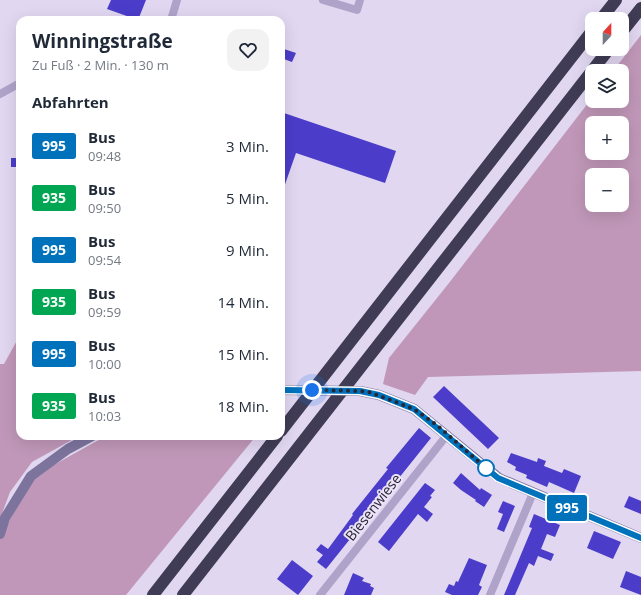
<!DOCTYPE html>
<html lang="de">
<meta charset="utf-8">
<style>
:root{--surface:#fff;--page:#f2f2f3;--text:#1f2937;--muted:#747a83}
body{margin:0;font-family:"Open Sans",sans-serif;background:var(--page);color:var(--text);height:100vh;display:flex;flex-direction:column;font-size:15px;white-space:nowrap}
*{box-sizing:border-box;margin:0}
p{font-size:13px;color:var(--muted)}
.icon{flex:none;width:22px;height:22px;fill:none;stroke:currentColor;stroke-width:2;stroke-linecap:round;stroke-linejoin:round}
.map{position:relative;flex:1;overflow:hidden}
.side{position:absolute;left:16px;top:16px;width:269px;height:424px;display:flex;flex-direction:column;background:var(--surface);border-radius:12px;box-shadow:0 4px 16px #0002}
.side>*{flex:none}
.badge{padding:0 8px;border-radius:3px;font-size:14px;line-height:26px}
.needle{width:26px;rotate:21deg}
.fabs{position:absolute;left:585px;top:12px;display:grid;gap:8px}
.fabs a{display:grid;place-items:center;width:44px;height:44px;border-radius:8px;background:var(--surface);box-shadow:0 4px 16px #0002;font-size:20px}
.you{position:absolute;width:20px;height:20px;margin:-10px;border:3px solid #fff;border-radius:50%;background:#1a73e8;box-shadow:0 0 0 6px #1a73e833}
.map>.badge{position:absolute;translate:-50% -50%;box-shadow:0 0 0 2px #fff}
h2{padding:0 16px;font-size:15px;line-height:36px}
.round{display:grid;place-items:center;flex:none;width:42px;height:42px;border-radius:12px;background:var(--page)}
.head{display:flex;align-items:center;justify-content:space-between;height:68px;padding:0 16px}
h1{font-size:19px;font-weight:700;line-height:30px}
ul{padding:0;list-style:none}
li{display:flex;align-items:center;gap:12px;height:52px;padding:0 16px}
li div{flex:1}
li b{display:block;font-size:15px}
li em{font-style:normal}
li .badge{min-width:44px;font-weight:700;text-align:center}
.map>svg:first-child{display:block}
.green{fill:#c097b8;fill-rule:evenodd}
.building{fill:#4b3dc9}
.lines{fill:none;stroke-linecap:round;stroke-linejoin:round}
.street{stroke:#afa3c9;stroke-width:8}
.secondary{stroke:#7d749d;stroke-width:10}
.highway{stroke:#403c55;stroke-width:12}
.line-casing{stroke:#fff;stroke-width:9}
.line{stroke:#0072bc;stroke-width:6}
.walk{stroke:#282534;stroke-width:4;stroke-dasharray:0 7.2}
.stop-dot{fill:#fff;stroke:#0072bc;stroke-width:2}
.labels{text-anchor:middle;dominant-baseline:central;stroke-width:4;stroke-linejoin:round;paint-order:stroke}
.street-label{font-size:14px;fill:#282534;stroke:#ece3f9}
</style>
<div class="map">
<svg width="641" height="595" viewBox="0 0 641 595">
<rect width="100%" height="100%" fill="#e1d7f1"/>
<!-- green -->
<path class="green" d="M641,35V371L428,377L415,395L383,384L389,358L449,283L592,98V101H622V71H613ZM592,123H622V153H592ZM592,175H622V205H592Z
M20,335V436H79L32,462L10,492L0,519V364H4Z
M106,436H256L126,595H0V539L32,477Z"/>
<!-- building -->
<path class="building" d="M111,0H146L138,20L107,9Z
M281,48L296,53L292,62L281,58Z
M281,112L396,151L385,183L296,153L282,193H281Z
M11,158H20V167H11Z
M444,386L499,438L488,449L433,397Z
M419,428L431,438L326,569L317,562L323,555L316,550L321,544L328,549L353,515L352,514L388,469L386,468Z
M511,453L537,462L538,458L546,461L544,466L562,473L564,469L581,476L574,493L549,482L547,487L526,478L527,475L515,470L516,467L507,462Z
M461,473L480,490L481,488L492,495L484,507L475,501L476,500L461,490L453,483Z
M425,483L435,490L430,496L432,497L424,507L433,514L427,522L418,514L389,551L378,542Z
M629,496L641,501V514L624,507Z
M503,501L515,506L504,532L497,529L503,514L498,512Z
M534,514L560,525L555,537L547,534L541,549L554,554L551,561L538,556L534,566L529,563L515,595H504L532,528L529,527Z
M594,531L621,542L613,559L587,548Z
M469,558L487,565L479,585L482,587L478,595H452L445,592L449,584L454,586L456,581L458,582Z
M292,560L313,576L298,595L277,579Z
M626,571L641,577V595L620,587Z
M353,573L364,578L362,581L371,584L370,586L374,588L371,595H344Z"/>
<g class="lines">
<!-- street -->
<path class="street" d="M323,0L357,10L360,0
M171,20L177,0
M0,94L20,83
M320,595L447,435
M490,595L533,493"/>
<!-- secondary -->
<path class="secondary" d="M281,390L360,391L379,395L414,409L499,478L641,538
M0,534L5,518L31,476L68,449L92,436"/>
<!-- highway -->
<path class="highway" d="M601,19L616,0
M622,32L641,8
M281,431L592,31
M153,595L277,436
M183,595L609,49"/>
</g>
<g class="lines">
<!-- line casing -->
<g class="line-casing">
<path id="line" d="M281,390L360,391L379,395L414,409L498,478L641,538"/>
</g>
<!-- line -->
<use href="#line" class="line"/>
<!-- walk -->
<path class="walk" d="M312,390L360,391L369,392L414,409L438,426L486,468"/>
</g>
<!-- markers -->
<circle class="stop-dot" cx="486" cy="468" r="8"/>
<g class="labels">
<!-- street labels -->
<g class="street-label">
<text transform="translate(373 507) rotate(-52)">Biesenwiese</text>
</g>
</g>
</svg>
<div class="fabs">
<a><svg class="needle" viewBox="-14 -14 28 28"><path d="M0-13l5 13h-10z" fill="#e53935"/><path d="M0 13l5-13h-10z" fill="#747a83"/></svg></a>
<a><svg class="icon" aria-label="layers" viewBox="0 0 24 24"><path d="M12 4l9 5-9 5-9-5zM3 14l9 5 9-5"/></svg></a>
<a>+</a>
<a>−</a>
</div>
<div class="you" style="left:312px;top:390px"></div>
<b class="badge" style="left:567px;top:508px;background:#0072bc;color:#fff">995</b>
<section class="side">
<div class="head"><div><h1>Winningstraße</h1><p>Zu Fuß · 2 Min. · 130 m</p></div><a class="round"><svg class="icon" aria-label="heart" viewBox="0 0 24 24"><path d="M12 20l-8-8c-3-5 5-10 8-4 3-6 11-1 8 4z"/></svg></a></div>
<h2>Abfahrten</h2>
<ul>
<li><span class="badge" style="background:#0072bc;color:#fff">995</span><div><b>Bus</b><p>09:48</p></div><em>3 Min.</em></li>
<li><span class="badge" style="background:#00a651;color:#fff">935</span><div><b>Bus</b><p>09:50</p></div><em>5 Min.</em></li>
<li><span class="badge" style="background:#0072bc;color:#fff">995</span><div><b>Bus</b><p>09:54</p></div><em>9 Min.</em></li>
<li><span class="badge" style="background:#00a651;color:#fff">935</span><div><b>Bus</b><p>09:59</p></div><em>14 Min.</em></li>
<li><span class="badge" style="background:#0072bc;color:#fff">995</span><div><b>Bus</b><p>10:00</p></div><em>15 Min.</em></li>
<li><span class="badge" style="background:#00a651;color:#fff">935</span><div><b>Bus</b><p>10:03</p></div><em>18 Min.</em></li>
</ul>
</section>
</div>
